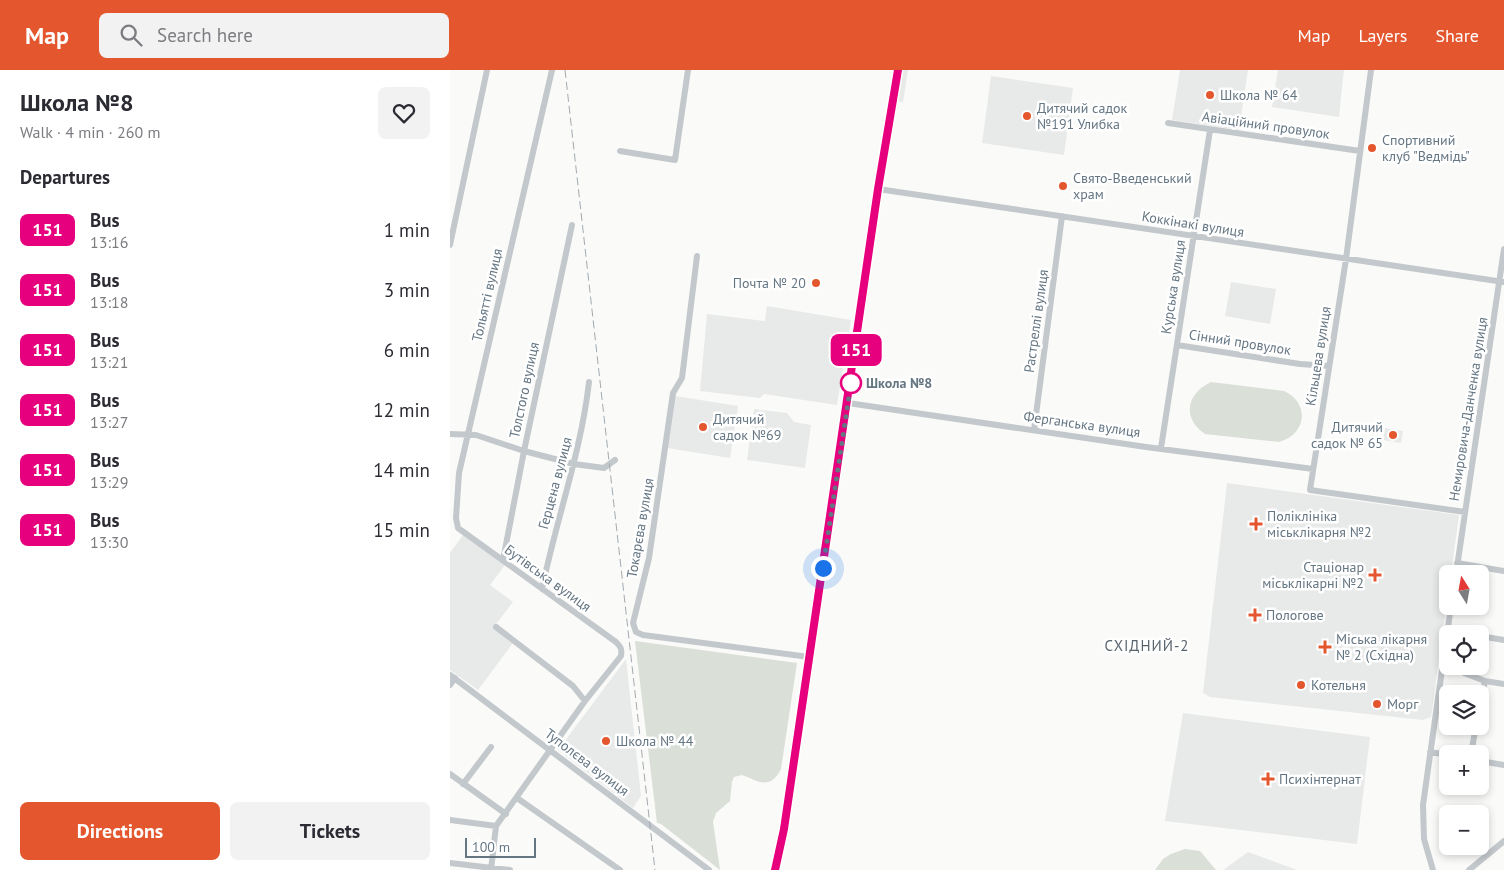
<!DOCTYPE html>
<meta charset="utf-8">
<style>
:root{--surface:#fff;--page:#f2f2f3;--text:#2b2b33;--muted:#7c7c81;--accent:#e4572e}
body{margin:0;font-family:"PT Sans",sans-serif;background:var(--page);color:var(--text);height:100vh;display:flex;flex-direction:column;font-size:19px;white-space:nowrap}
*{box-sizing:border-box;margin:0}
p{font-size:16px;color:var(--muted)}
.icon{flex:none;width:28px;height:28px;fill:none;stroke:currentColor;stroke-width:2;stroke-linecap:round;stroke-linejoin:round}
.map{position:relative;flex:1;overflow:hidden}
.drawer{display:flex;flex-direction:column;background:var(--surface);width:450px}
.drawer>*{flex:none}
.badge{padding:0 10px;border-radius:8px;font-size:18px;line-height:32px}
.needle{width:32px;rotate:349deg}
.buttons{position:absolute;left:989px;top:495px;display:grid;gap:10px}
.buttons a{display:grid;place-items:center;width:50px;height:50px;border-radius:8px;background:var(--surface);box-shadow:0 2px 8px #0003;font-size:25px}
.scale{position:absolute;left:15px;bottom:12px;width:71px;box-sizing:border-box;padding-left:5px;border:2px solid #657683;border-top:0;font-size:14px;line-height:18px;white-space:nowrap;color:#657683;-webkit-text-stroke:4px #fff;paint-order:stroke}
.you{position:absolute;width:25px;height:25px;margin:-12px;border:4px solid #fff;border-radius:50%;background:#1a73e8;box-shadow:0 0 0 8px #1a73e833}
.map>.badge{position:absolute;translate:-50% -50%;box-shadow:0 0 0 2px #fff}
h2{padding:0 20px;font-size:19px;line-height:45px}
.round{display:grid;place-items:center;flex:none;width:52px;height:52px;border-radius:8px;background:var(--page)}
.head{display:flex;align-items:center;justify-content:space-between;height:85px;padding:0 20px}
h1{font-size:24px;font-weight:600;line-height:38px}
.action{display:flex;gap:10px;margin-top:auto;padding:10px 20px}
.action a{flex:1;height:58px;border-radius:8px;background:var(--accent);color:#fff;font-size:20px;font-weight:600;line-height:58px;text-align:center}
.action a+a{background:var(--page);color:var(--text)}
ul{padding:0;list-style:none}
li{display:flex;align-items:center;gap:15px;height:60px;padding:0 20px}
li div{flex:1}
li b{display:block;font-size:19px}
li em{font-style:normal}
li .badge{min-width:55px;font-weight:700;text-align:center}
header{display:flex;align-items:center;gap:30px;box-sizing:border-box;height:70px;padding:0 25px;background:var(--accent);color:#fff}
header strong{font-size:24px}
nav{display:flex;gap:28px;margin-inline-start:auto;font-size:18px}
.search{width:350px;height:45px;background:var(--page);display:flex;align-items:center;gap:12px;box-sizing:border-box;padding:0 18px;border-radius:8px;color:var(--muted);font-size:19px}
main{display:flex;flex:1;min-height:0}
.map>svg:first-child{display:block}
.built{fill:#e8e9e9}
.green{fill:#dadfd7}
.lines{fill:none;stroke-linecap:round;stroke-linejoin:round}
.major-casing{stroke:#b5babe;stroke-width:9}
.minor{stroke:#c3c8cc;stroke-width:6}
.major{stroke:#fff;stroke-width:8}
.rail{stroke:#a2aab0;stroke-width:1;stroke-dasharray:8 4;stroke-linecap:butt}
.line-casing{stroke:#fff;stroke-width:11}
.line{stroke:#e6007e;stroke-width:8}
.walk{stroke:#657683;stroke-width:5;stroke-dasharray:0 9}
.poi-dot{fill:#e4572e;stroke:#fff;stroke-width:2}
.stop-dot{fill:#fff;stroke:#e6007e;stroke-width:2.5}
.labels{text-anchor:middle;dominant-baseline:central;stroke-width:5;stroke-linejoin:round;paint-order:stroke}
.poi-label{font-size:14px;fill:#657683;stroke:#fff;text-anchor:start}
.street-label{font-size:14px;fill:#657683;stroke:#fff}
.stop-label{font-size:14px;font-weight:bold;fill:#657683;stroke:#fff;text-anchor:start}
.neighbourhood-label{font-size:15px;letter-spacing:1px;fill:#57646e;stroke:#fff}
</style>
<header>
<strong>Map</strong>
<div class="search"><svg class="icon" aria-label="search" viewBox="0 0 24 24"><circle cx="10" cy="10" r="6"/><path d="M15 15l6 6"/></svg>Search here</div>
<nav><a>Map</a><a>Layers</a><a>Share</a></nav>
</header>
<main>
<section class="drawer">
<div class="head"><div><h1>Школа №8</h1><p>Walk · 4 min · 260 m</p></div><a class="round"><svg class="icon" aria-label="heart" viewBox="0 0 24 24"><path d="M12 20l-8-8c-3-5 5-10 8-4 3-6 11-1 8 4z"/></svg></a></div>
<h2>Departures</h2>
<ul>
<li><span class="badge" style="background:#e6007e;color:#fff">151</span><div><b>Bus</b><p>13:16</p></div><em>1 min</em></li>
<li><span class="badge" style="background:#e6007e;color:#fff">151</span><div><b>Bus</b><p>13:18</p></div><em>3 min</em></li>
<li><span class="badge" style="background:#e6007e;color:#fff">151</span><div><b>Bus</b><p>13:21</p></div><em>6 min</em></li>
<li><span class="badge" style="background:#e6007e;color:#fff">151</span><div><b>Bus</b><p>13:27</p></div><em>12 min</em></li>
<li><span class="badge" style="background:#e6007e;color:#fff">151</span><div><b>Bus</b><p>13:29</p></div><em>14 min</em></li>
<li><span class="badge" style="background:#e6007e;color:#fff">151</span><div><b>Bus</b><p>13:30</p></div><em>15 min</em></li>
</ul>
<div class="action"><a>Directions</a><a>Tickets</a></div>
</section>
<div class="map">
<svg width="1054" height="800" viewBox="0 0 1054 800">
<rect width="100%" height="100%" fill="#fafaf8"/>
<!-- built -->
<path class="built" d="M451,0H458L453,32L446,31Z
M730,0H798L789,60L722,50Z
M828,0H894L889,47L822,37Z
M541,6L623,18L614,85L532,73Z
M781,212L826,219L820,254L775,246Z
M317,236L401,250L387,335L314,324L310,328L250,321L257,244L315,251Z
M225,326L288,336L280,388L217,378Z
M304,339L337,343L344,352L361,355L355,398L297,390Z
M935,358L953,361L951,373L933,370Z
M777,413L1009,445L1001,504H998L997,531L981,647L973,650L760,627L753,623Z
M13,465L55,495L40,515L63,532L43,558L63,573L28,620L0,600V483Z
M176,589L191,726L183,738L108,680Z
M733,643L920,667L907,774L715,751Z
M798,782L847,800H773Z"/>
<!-- green -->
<path class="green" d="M761,312L834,321C860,333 857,364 829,372L755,364C732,348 736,324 761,312Z
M185,571L347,593L331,699C320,720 310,712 292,705L284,707L282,712L280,731L266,743L263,752L270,800L211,754L207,753Z
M735,779L750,781L766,800H705L713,789L721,784Z"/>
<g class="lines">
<!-- major casing -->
<g class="major-casing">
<path id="major" d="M325,800L334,759L428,119L448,0"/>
</g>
<!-- minor -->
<path class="minor" d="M921,0L896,189L860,420L1015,442
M718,53L910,81
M170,81L225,90L238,0
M428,119L1054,212
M0,175L37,0
M247,186L232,308L223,323L199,488L183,553L186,562L193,565L359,587
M727,275L850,294L879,296
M398,333L696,377L863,399
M584,360L612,146
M0,364L26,365L74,381L124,394L154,398L165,390
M711,378L760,60
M53,490L74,381L122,155
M1007,493L1054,501
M1006,504L1054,179
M92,519C106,450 131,383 139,312
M46,557L123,616L135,631
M998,561L1015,564
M1030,566L1054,570
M993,595L1035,611L1054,614
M0,605L259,800
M0,615L5,608
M1030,636L1035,611
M980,682L998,685
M1021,684L1026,656
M1030,691L1054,695
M0,704L56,744
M13,714L41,677
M67,728L170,800
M0,750L46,756
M0,793L60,800
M41,800L46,756L135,631L171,586C172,579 171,577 166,572L8,458L6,448L9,403L102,0
M983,800L974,769L973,735L1001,536
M1019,800L1054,771"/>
<!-- major -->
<use href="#major" class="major"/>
<!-- rail -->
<path class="rail" d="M115,0L205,800"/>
</g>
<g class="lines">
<!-- line casing -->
<g class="line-casing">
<path id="line" d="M325,800L334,759L428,119L448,0"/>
</g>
<!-- line -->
<use href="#line" class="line"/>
<!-- walk -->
<path class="walk" d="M373,498L401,313"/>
</g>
<!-- markers -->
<g class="poi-dot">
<circle cx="760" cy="25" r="5"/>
<circle cx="577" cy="46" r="5"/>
<circle cx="922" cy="78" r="5"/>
<circle cx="613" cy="116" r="5"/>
<circle cx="366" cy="213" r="5"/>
<circle cx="253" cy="357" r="5"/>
<circle cx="943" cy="365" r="5"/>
<path d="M803.5 446.5h5v5h5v5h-5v5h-5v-5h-5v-5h5z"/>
<path d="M922.5 497.5h5v5h5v5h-5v5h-5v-5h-5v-5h5z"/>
<path d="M802.5 537.5h5v5h5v5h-5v5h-5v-5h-5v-5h5z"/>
<path d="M872.5 569.5h5v5h5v5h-5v5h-5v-5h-5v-5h5z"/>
<circle cx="851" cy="615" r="5"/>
<circle cx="927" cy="634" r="5"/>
<circle cx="156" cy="671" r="5"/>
<path d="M815.5 701.5h5v5h5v5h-5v5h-5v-5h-5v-5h5z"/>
</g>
<circle class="stop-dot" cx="401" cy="313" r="10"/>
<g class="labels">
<!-- poi labels -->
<g class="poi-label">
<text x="770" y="25">Школа № 64</text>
<text x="587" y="38">Дитячий садок<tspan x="587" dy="16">№191 Улибка</tspan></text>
<text x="932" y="70">Спортивний<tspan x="932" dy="16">клуб "Ведмідь"</tspan></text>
<text x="623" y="108">Свято-Введенський<tspan x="623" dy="16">храм</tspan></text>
<text x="356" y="213" text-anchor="end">Почта № 20</text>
<text x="263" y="349">Дитячий<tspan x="263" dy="16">садок №69</tspan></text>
<text x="933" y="357" text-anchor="end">Дитячий<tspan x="933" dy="16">садок № 65</tspan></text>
<text x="817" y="446">Поліклініка<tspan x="817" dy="16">міськлікарня №2</tspan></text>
<text x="914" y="497" text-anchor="end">Стаціонар<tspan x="914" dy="16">міськлікарні №2</tspan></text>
<text x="816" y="545">Пологове</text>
<text x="886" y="569">Міська лікарня<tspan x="886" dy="16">№ 2 (Східна)</tspan></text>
<text x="861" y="615">Котельня</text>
<text x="937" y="634">Морг</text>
<text x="166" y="671">Школа № 44</text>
<text x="829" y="709">Психінтернат</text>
</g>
<!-- street labels -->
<g class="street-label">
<text transform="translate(816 55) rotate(8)">Авіаційний провулок</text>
<text transform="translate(743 154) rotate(9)">Коккінакі вулиця</text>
<text transform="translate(723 217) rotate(-81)">Курська вулиця</text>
<text transform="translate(37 225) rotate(-77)">Тольятті вулиця</text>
<text transform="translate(586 251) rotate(-82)">Растреллі вулиця</text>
<text transform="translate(790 272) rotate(9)">Сінний провулок</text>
<text transform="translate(868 286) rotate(-81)">Кільцева вулиця</text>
<text transform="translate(74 320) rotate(-78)">Толстого вулиця</text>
<text transform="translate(1018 339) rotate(-81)">Немировича-Данченка вулиця</text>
<text transform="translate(632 354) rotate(8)">Ферганська вулиця</text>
<text transform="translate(105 413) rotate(-75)">Герцена вулиця</text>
<text transform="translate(190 458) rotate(-80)">Токарєва вулиця</text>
<text transform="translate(98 508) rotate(36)">Бутівська вулиця</text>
<text transform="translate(137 692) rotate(37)">Туполєва вулиця</text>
</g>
<!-- stop labels -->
<g class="stop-label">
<text x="416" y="313">Школа №8</text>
</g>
<!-- neighbourhood labels -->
<g class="neighbourhood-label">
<text x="697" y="575">СХІДНИЙ-2</text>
</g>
</g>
</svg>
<div class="buttons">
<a><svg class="needle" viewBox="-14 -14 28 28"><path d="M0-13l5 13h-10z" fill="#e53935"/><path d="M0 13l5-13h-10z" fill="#7c7c81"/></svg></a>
<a><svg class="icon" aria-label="locate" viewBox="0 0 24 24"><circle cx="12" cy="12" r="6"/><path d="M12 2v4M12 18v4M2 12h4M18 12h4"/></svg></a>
<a><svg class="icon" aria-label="layers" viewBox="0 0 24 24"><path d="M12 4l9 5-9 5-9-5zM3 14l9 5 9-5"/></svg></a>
<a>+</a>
<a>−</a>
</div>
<div class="scale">100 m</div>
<div class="you" style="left:373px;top:498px"></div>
<b class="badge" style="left:406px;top:280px;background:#e6007e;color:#fff">151</b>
</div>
</main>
